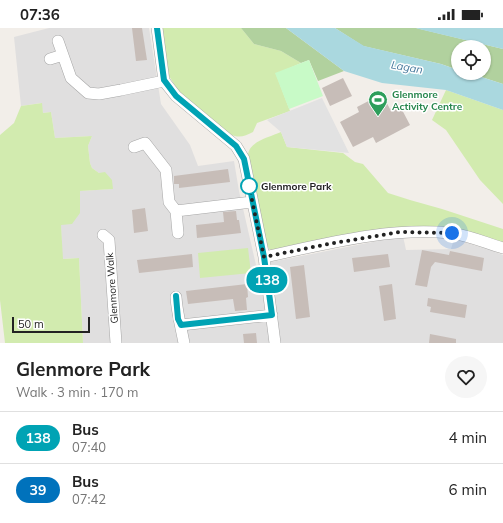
<!DOCTYPE html>
<meta charset="utf-8">
<style>
:root{--surface:#fff;--page:#f6f6f6;--text:#222;--muted:#767676;--line:#e0e0e0}
body{margin:0;font-family:Mulish,sans-serif;background:var(--page);color:var(--text);height:100vh;display:flex;flex-direction:column;font-size:15px;white-space:nowrap}
*{box-sizing:border-box;margin:0}
p{font-size:13px;color:var(--muted)}
.icon{flex:none;width:22px;height:22px;fill:none;stroke:currentColor;stroke-width:2;stroke-linecap:round;stroke-linejoin:round}
.map{position:relative;height:315px;overflow:hidden}
.side{display:flex;flex-direction:column;background:var(--surface);flex:1}
.side>*{flex:none}
.badge{padding:0 8px;border-radius:13px;font-size:14px;line-height:26px}
.fabs{position:absolute;left:451px;top:12px;display:grid;gap:8px}
.fabs a{display:grid;place-items:center;width:40px;height:40px;border-radius:50%;background:var(--surface);box-shadow:0 1px 3px #0004;font-size:20px}
.scale{position:absolute;left:12px;bottom:10px;width:78px;box-sizing:border-box;padding-left:4px;border:2px solid #222;border-top:0;font-size:11px;line-height:14px;white-space:nowrap;color:#222;-webkit-text-stroke:3px #fff;paint-order:stroke}
.you{position:absolute;width:20px;height:20px;margin:-10px;border:3px solid #fff;border-radius:50%;background:#1a73e8;box-shadow:0 0 0 6px #1a73e833}
.map>.badge{position:absolute;translate:-50% -50%;box-shadow:0 0 0 2px #fff}
.round{display:grid;place-items:center;flex:none;width:42px;height:42px;border-radius:21px;background:var(--page)}
.head{display:flex;align-items:center;justify-content:space-between;height:68px;padding:0 16px}
h1{font-size:19px;font-weight:700;line-height:30px}
ul{padding:0;list-style:none}
li{display:flex;align-items:center;gap:12px;height:52px;padding:0 16px;border-top:1px solid var(--line)}
li div{flex:1}
li b{display:block;font-size:15px}
li em{font-style:normal}
li .badge{min-width:44px;font-weight:700;text-align:center}
.status{display:flex;justify-content:space-between;align-items:center;height:28px;padding:0 20px;background:var(--surface);direction:ltr}
.status svg{height:11px;fill:currentColor}
.map>svg:first-child{display:block}
.residential{fill:#e0dfdf}
.grass{fill:#d2ebaf}
.forest{fill:#b1d19e}
.park{fill:#c8fac7}
.parking{fill:#e2e2e2}
.water{fill:#aad8df}
.building{fill:#c7bdb8}
.lines{fill:none;stroke-linecap:round;stroke-linejoin:round}
.minor-casing{stroke:#a6a6a6;stroke-width:12}
.minor{stroke:#fff;stroke-width:11}
.line-casing{stroke:#fff;stroke-width:9}
.line{stroke:#00a3b4;stroke-width:6}
.walk{stroke:#222;stroke-width:4;stroke-dasharray:0 7.2}
.stop-dot{fill:#fff;stroke:#00a3b4;stroke-width:2}
.labels{text-anchor:middle;dominant-baseline:central;stroke-width:3;stroke-linejoin:round;paint-order:stroke}
.leisure-label{font-size:10px;font-weight:bold;fill:#27864d;stroke:#fff;text-anchor:start}
.stop-label{font-size:10px;font-weight:bold;fill:#222;stroke:#fff;text-anchor:start}
.street-label{font-size:10px;fill:#222;stroke:#fff}
.water-label{font-size:11px;font-style:italic;fill:#43779b;stroke:#fff}
</style>
<div class="status"><b>07:36</b><svg viewBox="0 0 49 12"><path d="M0 12V9h3v3zM5 12V6h3v6zM10 12V3h3v9zM15 12V0h3v12zM26 1h20v11H26zM47 4h2v5h-2z"/></svg></div>
<div class="map">
<svg width="503" height="315" viewBox="0 0 503 315">
<rect width="100%" height="100%" fill="#f2eee9"/>
<!-- residential -->
<path class="residential" d="M49,0H149L161,76L190,117L198,138L234,133L239,163L256,237L403,208L406,222L451,221L454,211L490,222L503,227V315H83L79,230L62,231L61,197L80,163L113,161L99,145L92,140L90,135L88,118L92,108L55,110L51,84L43,85L41,75L21,78L14,9Z"/>
<!-- grass -->
<path class="grass" d="M162,0H241L254,16L281,23L301,35L276,46L290,83L257,95L253,104C245,108 239,111 230,106L179,64L169,48Z
M446,62L503,82V176L480,152L446,102L432,92Z
M42,75L43,85L51,84L55,110L92,108L88,118L90,135L92,140L99,145L105,144L112,152L113,161L80,163V185L72,196L61,197L63,231L79,230L83,315H5L0,272V107L14,95L21,78Z
M281,104L287,119L343,125L355,134L363,136L388,165L410,172L442,181L503,201V215L443,200L274,223L269,221L266,214L248,126C250,113 270,109 281,104Z
M248,220L251,245L200,250L198,225Z"/>
<!-- forest -->
<path class="forest" d="M241,0H286L344,43L318,53L309,32L301,35L281,23L254,16Z
M335,0H416L503,21V56L469,45H484V19H458V42L441,36L363,18Z"/>
<!-- park -->
<path class="park" d="M309,32L323,68L289,81L275,45Z"/>
<!-- parking -->
<path class="parking" d="M322,70L349,125L287,119L281,104L267,92Z"/>
<!-- water -->
<path class="water" d="M286,0H335L364,18L441,36L458,42V45H469L503,56V82L446,62L382,55L344,43Z
M416,0H503V21L419,1Z"/>
<!-- building -->
<path class="building" d="M132,0H142L147,32L136,33Z
M343,50L352,68L330,78L322,60Z
M382,66L390,81L399,76L410,97L376,115L373,109L353,119L340,94L359,84L357,79Z
M228,141L230,154L179,160V156H174V148Z
M145,180L148,203L134,205L132,182Z
M236,183L237,192H239L241,205L197,210L196,197L224,194L223,184Z
M422,222L449,227L450,223L484,230L482,243L435,234L431,239L427,259L415,257Z
M192,226L193,239L139,245L137,232Z
M388,226L390,239L354,244L352,230Z
M304,237L310,289L296,291L290,239Z
M247,256L248,269L246,270L247,282L235,283L233,271L188,276L186,263Z
M392,256L396,291L384,293L379,258Z
M428,270L467,277L465,290L430,284L431,279L427,278Z
M256,305L257,315H244L243,306Z
M430,306L456,311V315H429Z"/>
<g class="lines">
<!-- minor casing -->
<g class="minor-casing">
<path id="minor" d="M157,0L164,53L176,68L236,118L244,131L264,229L275,315
M58,13L71,50L88,65L99,66L121,62L164,53
M50,31L63,27
M134,119L145,115L166,142L169,174L176,183L252,174
M176,183L178,205
M103,207L109,212L116,315
M264,229C325,216 388,199 450,205C468,207 486,215 503,220
M176,269C177,285 181,299 184,315
M181,297L272,287"/>
</g>
<!-- minor -->
<use href="#minor" class="minor"/>
</g>
<g class="lines">
<!-- line casing -->
<g class="line-casing">
<path id="line" d="M157,0L164,52L176,68L236,118L244,131L264,229L272,287L181,297L178,291L176,268"/>
</g>
<!-- line -->
<use href="#line" class="line"/>
<!-- walk -->
<path class="walk" d="M249,158L264,229L328,216L400,204L452,205"/>
</g>
<!-- icons -->
<defs>
<g id="stadium-pin" transform="scale(1)"><path d="M0 17L-7.5 6A9.5 9.5 0 1 1 7.5 6Z" fill="#2e9e5b" stroke="#fff"/><path d="M0-5a6.5 5 0 1 0 0 10a6.5 5 0 1 0 0-10ZM-3.5-1.8h7v3.6h-7Z" fill="#fff"/></g>
</defs>
<g fill-rule="evenodd">
<use href="#stadium-pin" x="378" y="72"/>
</g>
<!-- markers -->
<circle class="stop-dot" cx="249" cy="158" r="8"/>
<g class="labels">
<!-- leisure labels -->
<g class="leisure-label">
<text x="392" y="66">Glenmore<tspan x="392" dy="12">Activity Centre</tspan></text>
</g>
<!-- stop labels -->
<g class="stop-label">
<text x="261" y="158">Glenmore Park</text>
</g>
<!-- street labels -->
<g class="street-label">
<text transform="translate(112 260) rotate(-94)">Glenmore Walk</text>
</g>
<!-- water labels -->
<g class="water-label">
<text transform="translate(407 39) rotate(10)">Lagan</text>
</g>
</g>
</svg>
<div class="fabs">
<a><svg class="icon" aria-label="locate" viewBox="0 0 24 24"><circle cx="12" cy="12" r="6"/><path d="M12 2v4M12 18v4M2 12h4M18 12h4"/></svg></a>
</div>
<div class="scale">50 m</div>
<div class="you" style="left:452px;top:205px"></div>
<b class="badge" style="left:267px;top:252px;background:#00a3b4;color:#fff">138</b>
</div>
<section class="side">
<div class="head"><div><h1>Glenmore Park</h1><p>Walk · 3 min · 170 m</p></div><a class="round"><svg class="icon" aria-label="heart" viewBox="0 0 24 24"><path d="M12 20l-8-8c-3-5 5-10 8-4 3-6 11-1 8 4z"/></svg></a></div>
<ul>
<li><span class="badge" style="background:#00a3b4;color:#fff">138</span><div><b>Bus</b><p>07:40</p></div><em>4 min</em></li>
<li><span class="badge" style="background:#0072bc;color:#fff">39</span><div><b>Bus</b><p>07:42</p></div><em>6 min</em></li>
</ul>
</section>
